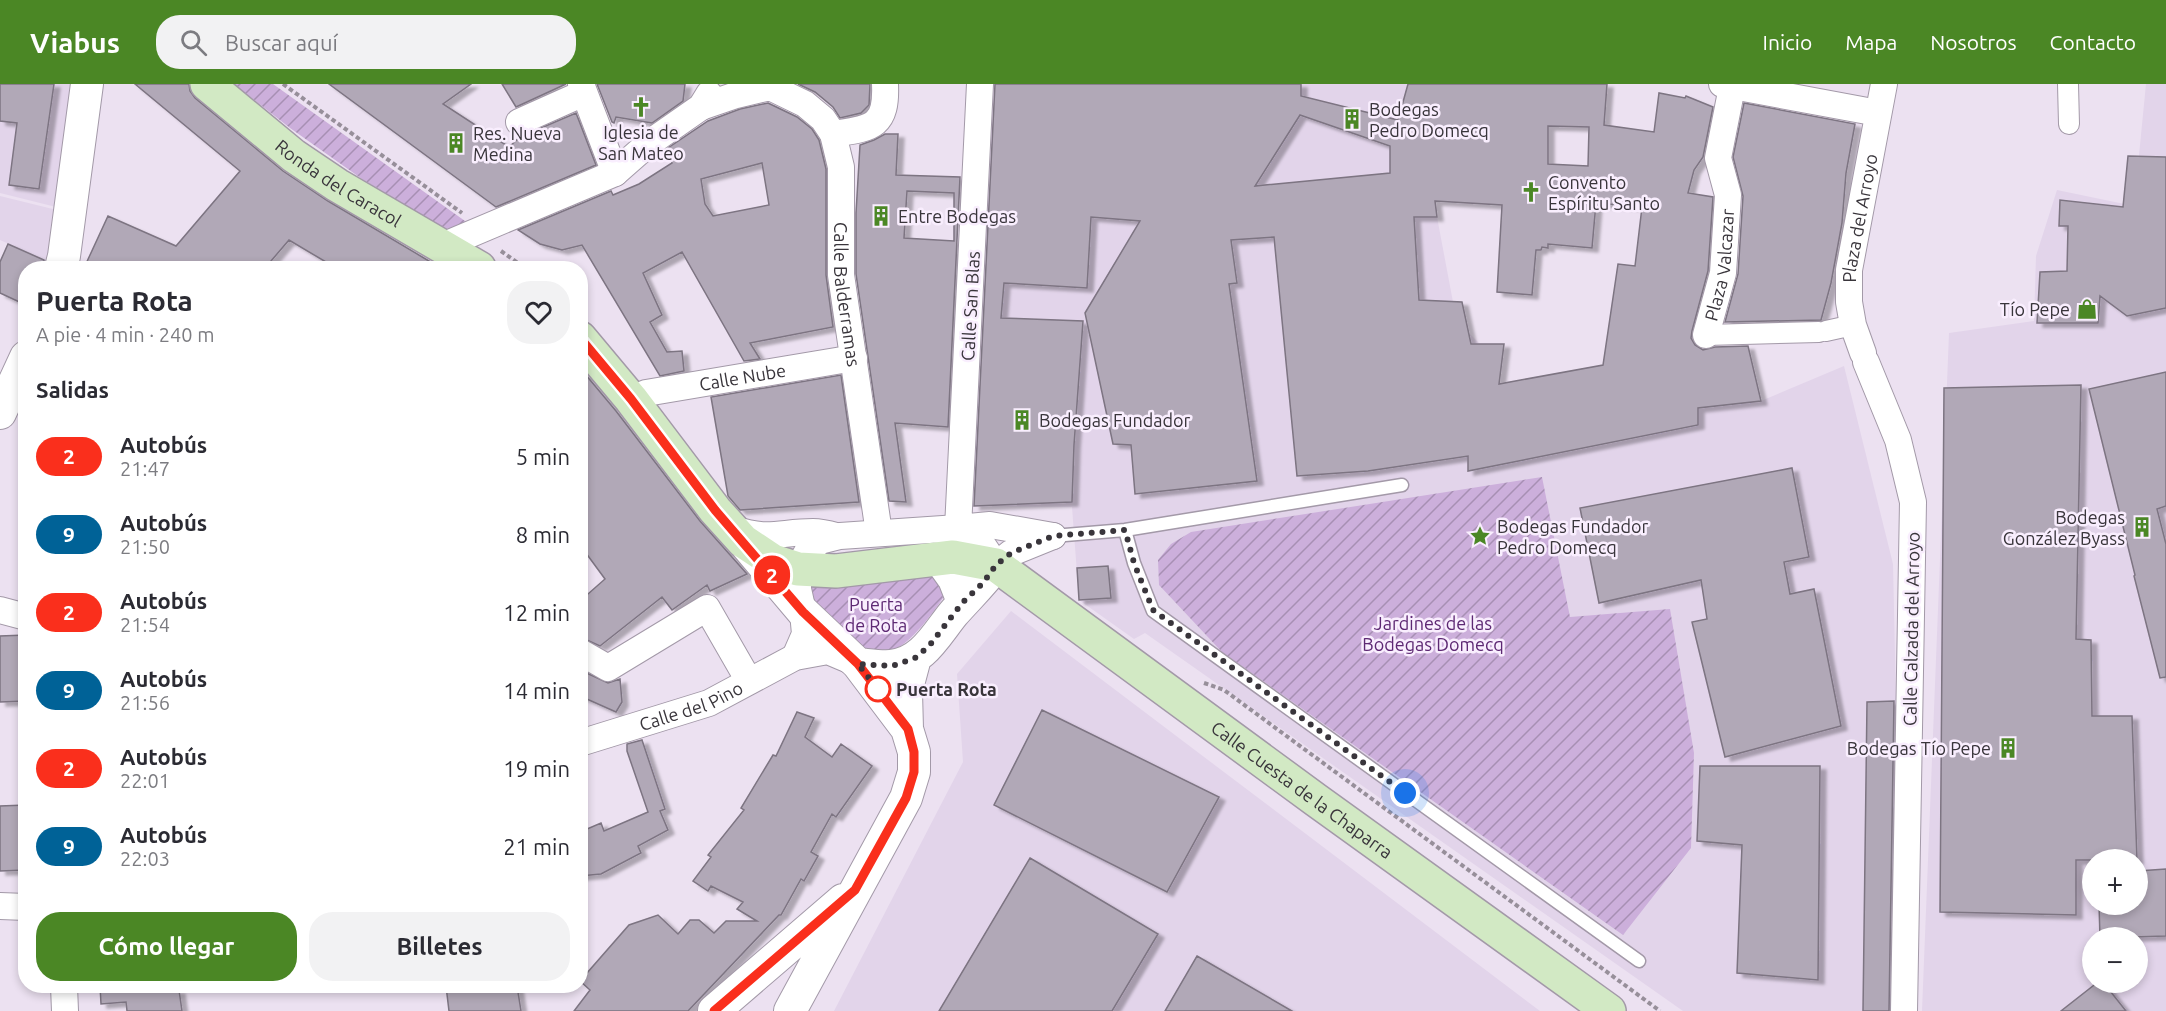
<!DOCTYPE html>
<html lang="es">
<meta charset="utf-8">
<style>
:root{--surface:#fff;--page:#f2f2f3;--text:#2b2b33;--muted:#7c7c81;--accent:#4b8725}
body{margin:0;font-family:Ubuntu,sans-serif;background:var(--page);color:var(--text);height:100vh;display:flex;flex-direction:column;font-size:22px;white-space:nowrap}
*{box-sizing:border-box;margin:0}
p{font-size:20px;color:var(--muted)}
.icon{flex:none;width:33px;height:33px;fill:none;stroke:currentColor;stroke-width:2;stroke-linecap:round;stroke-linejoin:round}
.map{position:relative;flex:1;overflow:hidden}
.details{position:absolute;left:18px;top:177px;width:570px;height:732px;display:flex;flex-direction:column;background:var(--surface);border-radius:24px;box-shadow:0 3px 9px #0003}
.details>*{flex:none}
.badge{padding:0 12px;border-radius:20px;font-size:21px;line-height:39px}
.controls{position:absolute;left:2082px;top:765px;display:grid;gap:12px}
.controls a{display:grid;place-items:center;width:66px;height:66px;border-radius:50%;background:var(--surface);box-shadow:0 3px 9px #0003;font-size:30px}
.you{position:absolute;width:30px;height:30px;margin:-15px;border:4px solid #fff;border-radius:50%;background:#1a73e8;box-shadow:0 0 0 9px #1a73e833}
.map>.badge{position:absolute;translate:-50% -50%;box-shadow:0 0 0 3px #fff}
h2{padding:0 18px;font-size:22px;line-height:54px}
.round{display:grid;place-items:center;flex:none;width:63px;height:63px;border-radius:24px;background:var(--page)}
.head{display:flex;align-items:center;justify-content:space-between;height:102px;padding:0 18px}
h1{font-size:28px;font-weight:700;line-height:45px}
.button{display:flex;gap:12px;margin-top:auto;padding:12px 18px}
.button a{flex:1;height:69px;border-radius:24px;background:var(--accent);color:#fff;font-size:24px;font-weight:700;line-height:69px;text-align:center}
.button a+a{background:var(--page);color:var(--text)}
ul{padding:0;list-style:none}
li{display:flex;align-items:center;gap:18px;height:78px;padding:0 18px}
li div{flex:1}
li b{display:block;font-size:22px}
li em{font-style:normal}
li .badge{min-width:66px;font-weight:700;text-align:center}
header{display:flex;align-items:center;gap:36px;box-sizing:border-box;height:84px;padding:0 30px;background:var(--accent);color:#fff}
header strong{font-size:28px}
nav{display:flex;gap:33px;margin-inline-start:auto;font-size:21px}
.search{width:420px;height:54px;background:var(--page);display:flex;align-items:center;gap:15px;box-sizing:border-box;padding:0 21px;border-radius:24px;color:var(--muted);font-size:22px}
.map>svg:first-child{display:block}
.built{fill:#e2d4ea;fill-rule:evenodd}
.garden{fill:url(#garden-furrows)}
.building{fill:#b1a8b7;stroke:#7d7482;stroke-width:1.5;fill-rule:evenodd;filter:url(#shadow)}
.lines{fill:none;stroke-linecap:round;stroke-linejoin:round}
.service-casing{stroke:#a399a8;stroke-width:15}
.pedestrian-casing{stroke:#a399a8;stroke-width:22}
.minor-casing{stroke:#a399a8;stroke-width:28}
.tertiary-casing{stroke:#a399a8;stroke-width:34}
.secondary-casing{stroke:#a399a8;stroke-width:36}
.path{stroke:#978f9a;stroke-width:4;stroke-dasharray:4.5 3;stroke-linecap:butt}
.service{stroke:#fff;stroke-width:12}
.pedestrian{stroke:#fff;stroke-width:20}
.minor{stroke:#fff;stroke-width:26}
.tertiary{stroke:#fff;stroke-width:32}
.secondary{stroke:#d2e9c4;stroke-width:33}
.line-casing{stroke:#fff;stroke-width:14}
.line{stroke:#fa2f1c;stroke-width:9}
.walk{stroke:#39353b;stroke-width:6;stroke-dasharray:0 10.8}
.stop-dot{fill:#fff;stroke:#fa2f1c;stroke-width:3}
.labels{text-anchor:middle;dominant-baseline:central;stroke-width:5;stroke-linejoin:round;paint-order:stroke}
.poi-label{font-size:18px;fill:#39353b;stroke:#f9eefe;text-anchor:start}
.street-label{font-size:18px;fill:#39353b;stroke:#f9eefe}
.park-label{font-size:18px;fill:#5d2873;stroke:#f9eefe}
.stop-label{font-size:18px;font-weight:bold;fill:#39353b;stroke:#f9eefe;text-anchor:start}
</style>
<header>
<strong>Viabus</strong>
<div class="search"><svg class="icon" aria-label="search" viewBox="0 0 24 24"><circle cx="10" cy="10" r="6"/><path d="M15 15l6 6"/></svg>Buscar aquí</div>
<nav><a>Inicio</a><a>Mapa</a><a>Nosotros</a><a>Contacto</a></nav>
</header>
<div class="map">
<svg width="2166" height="927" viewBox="0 0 2166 927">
<defs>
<pattern id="garden-furrows" width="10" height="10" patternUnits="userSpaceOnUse" patternTransform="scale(1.5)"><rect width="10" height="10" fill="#ccafdb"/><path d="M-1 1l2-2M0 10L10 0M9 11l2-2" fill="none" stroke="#a78fb3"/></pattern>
<filter id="shadow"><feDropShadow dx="6" dy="4" stdDeviation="1.5" flood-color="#0004"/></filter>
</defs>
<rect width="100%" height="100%" fill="#ece1f1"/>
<!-- built -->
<path class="built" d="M0,0H72L56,123L0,109Z
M987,0H1515L1433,90L1437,133L1453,218H1462L1469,249L1479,259L1504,260L1499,300L1603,281L1614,214L1705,225L1689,284L1695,325L1761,317L1844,282L1893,480L1896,617L1890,927H1683L1145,549L1134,555L1079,516L1072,423L964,422Z
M2146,0H2166V927H1922L1949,249L2034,237L2036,172L2057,106L2134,122ZM2092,776H2138V820H2092ZM2092,854H2138V898H2092Z
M0,112L65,128L54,180L0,156Z
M1011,527L1540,927H834L963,678L957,590Z"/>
<!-- garden -->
<path class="garden" d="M234,0H273L472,142L453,147L439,141L362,95L290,44Z
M1542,393L1570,533L1670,525L1694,669L1691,764L1623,851L1222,568L1159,501L1158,476L1171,460L1191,448Z
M934,488L941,499L943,514C925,540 888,593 852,562C838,549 825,531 812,516L811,499Z"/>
<!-- building -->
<path class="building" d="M0,0H54L39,105L9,101L17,39L0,37Z
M135,0H189L190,7L195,14L283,87L328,117L429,177L416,184H336L289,156L265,184H84L108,132L176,162L240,87Z
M329,0H471L443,20L509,63L520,53L576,29L596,81L496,123Z
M502,0H566L516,23Z
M597,0H685L683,17L652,39L616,33L614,39L612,38Z
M798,0H870L869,21L861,29L840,34L833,23L815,8Z
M995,0H1301V12L1398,36L1408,0H1607L1604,41L1654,48L1659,9L1685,14L1686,12L1713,23L1703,73L1694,86L1688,109L1713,113L1708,187L1692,247L1691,254L1695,261L1703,266L1715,263L1748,262L1761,317L1698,324V341L1468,387V372L1368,387L1297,392L1274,153L1231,156L1237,199L1229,200L1257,397L1135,410L1131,361L1113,360L1085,229L1140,137L1091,133L1087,204L1004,199L1001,234L1083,237L1074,361L1072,418L974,422ZM1300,31L1390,62V89L1255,102ZM1548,42L1589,43L1588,82L1548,80ZM1435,117L1502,121L1497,208L1532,211L1536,166H1541L1542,163L1548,164V160L1592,164L1596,119L1642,123L1635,182L1618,180L1603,281L1499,300L1504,260H1471L1462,218L1419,216L1414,133H1437Z
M768,19L797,33L812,45L819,56L826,85V191L833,243L750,259L760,275L744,277L682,168L643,189L662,231L650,238L667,268L682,267L684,287L660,292L582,161L562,166L540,160L518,146L611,107L613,111L639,100L672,79L665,66L708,37L740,25ZM762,79L769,121L713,132L705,120L701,95Z
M1744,19L1855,40L1846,89L1842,139L1831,199L1821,236L1725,238L1738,190L1743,112L1733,73Z
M885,50H898L896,91L960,93L948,343L895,339L906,418L889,417L856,190V129L860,61L874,56ZM907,107L954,109V157L904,154Z
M2128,72L2166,73V224L2127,232L2100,212L2098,239H2037L2040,188L2067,187L2068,142H2059L2060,116L2123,123Z
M8,160L44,176V184H26V221L0,209V178Z
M580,284L616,327L700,437L747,490L710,507L707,501L672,526L662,513L600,562L580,553V517L605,495L580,461Z
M2166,288V422L2157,425L2166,460V593L2160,594L2134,492L2135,491L2089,305Z
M841,291L859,418L740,426L728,412L711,313Z
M2081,301L2076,555L2091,556L2092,632H2132L2137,776H2076V831L1940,828L1944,304Z
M1792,384L1809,473L1784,478L1790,510L1814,505L1841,642L1725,673L1692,538L1707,535L1701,496L1599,519L1580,424Z
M1108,482L1111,514L1079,516L1077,484Z
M26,551V617L0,618V552Z
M580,586L608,599L620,595L622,618L616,628L580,612Z
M1894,617L1889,927H1863L1867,618Z
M1042,626L1219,713L1167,808L994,721Z
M797,628L814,634L805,653L832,673L841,660L872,682L836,733L832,730L811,768L818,772L804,797L801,795L781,831H779L688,927H574L590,906L580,897L629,841L658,831L678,850L690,836H699L714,849L726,837H757L737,825L743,818L711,802L708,807L693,797L711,773L708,771L744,726L741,724L773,671L776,672Z
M642,656L665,725L660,727L668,746L638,762L641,769L601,790L580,792V748L601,739L604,747L648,728L627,667V660Z
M1700,682H1820L1818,896L1737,889L1742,761L1697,757Z
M26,721V786L0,787V722Z
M1030,774L1158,850L1112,927H939Z
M2166,785V852L2100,854L2099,820H2138V787Z
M1197,872L1292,927H1165Z
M2098,898H2103L2126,927H2061Z
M100,902H163L164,906H179L182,927H127L126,918L101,920Z
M446,902H517L521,927H449Z"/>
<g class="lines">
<!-- service casing -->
<g class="service-casing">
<path id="service" d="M1125,446L1134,479L1153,527L1639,877
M1053,452L1125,446L1402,401"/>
</g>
<!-- pedestrian casing -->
<g class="pedestrian-casing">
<path id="pedestrian" d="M2068,0L2069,40
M1826,247L1853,241
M1706,251L1819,248"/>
</g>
<!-- minor casing -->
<g class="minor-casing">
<g id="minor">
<path d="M581,0L615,89"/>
<path d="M980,0L958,444L990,441L1053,452"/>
<path d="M1722,0L1878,29"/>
<path id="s1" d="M701,23L736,11L770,3L805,20L823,35L833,50L841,83V191L879,449"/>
<path d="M519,38L584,9"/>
<path d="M833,50C871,44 887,44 885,0"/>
<path d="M440,163L615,89L648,60L701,23L709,10"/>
<path id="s2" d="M1706,251L1723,189L1728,111L1718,74L1732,3"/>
<path id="s3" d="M1863,269L1853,241L1849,218V186L1884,0"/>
<path d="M1866,278L1898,356L1913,418L1904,927"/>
<path id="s4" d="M631,315L646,309L854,274"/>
<path d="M734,445C768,457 780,448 813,448C821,448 829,450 836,452"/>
<path d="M0,526L26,533"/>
<path d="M580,568L608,584L707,524L749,597"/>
<path d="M795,573L805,550L803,528L798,505V485L807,468L820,457L840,452L958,444L980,457L996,481L1011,469L1053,452"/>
<path id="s5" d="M580,659L709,619L795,573L828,567L854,578"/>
<path d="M0,822L26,823"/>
<path d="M64,902L65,927"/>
</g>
</g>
<!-- tertiary casing -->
<g class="tertiary-casing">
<path id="tertiary" d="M61,184L64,172L87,0
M0,329L26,273
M748,463L803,528L858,580L907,645
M939,474L954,495L963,518
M858,580C869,581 881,583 891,582C922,579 936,551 953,530C968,513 983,499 996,481
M714,927L843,816
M790,927L906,714L914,688V668L907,645L906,608L915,574"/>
</g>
<!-- secondary casing -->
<g class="secondary-casing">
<g id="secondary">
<path id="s6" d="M207,0L294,72L337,101L479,184"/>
<path id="s7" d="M580,254L631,315L715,426L743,457L773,477L798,485L836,487L953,473L996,481L1316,716L1609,927"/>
</g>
</g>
<!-- path -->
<path class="path" d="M283,0L462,129
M501,167L525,184
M1204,599L1224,606L1660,927"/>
<!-- service -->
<use href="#service" class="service"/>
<!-- pedestrian -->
<use href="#pedestrian" class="pedestrian"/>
<!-- minor -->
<use href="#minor" class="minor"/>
<!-- tertiary -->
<use href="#tertiary" class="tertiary"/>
<!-- secondary -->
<use href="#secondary" class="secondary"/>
</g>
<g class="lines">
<!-- line casing -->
<g class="line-casing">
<path id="line" d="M580,254L631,315L715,426L803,528L858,580L908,645L914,668V688L906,714L855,806L714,927"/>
</g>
<!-- line -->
<use href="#line" class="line"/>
<!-- walk -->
<path class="walk" d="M878,605L883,612L858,580L892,582L915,574L929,562L963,518L983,499L996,481L1011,469L1053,452L1125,446L1134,479L1153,526L1405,709"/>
</g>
<!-- icons -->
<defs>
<g id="church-bare" transform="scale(1.62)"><path d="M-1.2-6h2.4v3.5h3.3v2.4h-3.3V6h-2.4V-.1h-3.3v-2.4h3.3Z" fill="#4b8725" stroke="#f9eefe" stroke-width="2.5" paint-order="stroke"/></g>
<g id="building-bare" transform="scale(1.62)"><path d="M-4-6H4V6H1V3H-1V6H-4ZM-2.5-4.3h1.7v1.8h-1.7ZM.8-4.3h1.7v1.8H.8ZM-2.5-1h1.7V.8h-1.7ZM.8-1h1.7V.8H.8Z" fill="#4b8725" stroke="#f9eefe" stroke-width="2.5" paint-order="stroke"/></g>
<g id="shop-bare" transform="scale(1.62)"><path d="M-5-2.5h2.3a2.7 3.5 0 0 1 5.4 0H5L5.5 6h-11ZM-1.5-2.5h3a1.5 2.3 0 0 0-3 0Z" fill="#4b8725" stroke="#f9eefe" stroke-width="2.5" paint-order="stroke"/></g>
<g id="sight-bare" transform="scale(1.62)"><path d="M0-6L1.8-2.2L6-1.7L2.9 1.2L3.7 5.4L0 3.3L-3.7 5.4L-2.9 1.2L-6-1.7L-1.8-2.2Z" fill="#4b8725" stroke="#f9eefe" stroke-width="2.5" paint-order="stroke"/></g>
</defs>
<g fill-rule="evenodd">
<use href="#church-bare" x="641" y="23"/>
<use href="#building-bare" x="1352" y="35"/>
<use href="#building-bare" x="456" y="59"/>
<use href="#church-bare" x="1531" y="108"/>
<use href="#building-bare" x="881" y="132"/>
<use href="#shop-bare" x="2087" y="225"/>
<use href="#building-bare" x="1022" y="336"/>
<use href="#building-bare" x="2142" y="443"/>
<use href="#sight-bare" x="1480" y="452"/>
<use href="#building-bare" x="2008" y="664"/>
</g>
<!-- markers -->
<circle class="stop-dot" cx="878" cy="605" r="12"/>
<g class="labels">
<!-- poi labels -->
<g class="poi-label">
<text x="1369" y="25">Bodegas<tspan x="1369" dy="21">Pedro Domecq</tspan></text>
<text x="641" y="48" text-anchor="middle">Iglesia de<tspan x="641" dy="21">San Mateo</tspan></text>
<text x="473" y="49">Res. Nueva<tspan x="473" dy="21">Medina</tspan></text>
<text x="1548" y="98">Convento<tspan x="1548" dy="21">Espíritu Santo</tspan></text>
<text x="898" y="132">Entre Bodegas</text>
<text x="2070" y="225" text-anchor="end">Tío Pepe</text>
<text x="1039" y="336">Bodegas Fundador</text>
<text x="2125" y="433" text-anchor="end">Bodegas<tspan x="2125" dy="21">González Byass</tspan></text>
<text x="1497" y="442">Bodegas Fundador<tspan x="1497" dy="21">Pedro Domecq</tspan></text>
<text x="1991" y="664" text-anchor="end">Bodegas Tío Pepe</text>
</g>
<!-- street labels -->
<g class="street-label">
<text stroke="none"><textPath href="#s6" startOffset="165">Ronda del Caracol</textPath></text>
<text stroke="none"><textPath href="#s3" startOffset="138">Plaza del Arroyo</textPath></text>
<text stroke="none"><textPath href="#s2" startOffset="72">Plaza Valcazar</textPath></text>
<text stroke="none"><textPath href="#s1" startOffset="314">Calle Balderramas</textPath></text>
<text transform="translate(970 222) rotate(-87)">Calle San Blas</text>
<text stroke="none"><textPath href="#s4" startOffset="114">Calle Nube</textPath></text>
<text transform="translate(1911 545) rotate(-89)">Calle Calzada del Arroyo</text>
<text stroke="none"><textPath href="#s5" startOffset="117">Calle del Pino</textPath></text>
<text stroke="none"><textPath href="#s7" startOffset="902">Calle Cuesta de la Chaparra</textPath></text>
</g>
<!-- park labels -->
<g class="park-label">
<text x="876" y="520">Puerta<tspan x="876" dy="21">de Rota</tspan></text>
<text x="1433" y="539">Jardines de las<tspan x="1433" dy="21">Bodegas Domecq</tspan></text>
</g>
<!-- stop labels -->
<g class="stop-label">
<text x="896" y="605">Puerta Rota</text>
</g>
</g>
</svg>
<div class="controls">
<a>+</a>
<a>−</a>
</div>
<div class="you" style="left:1405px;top:709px"></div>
<b class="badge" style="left:772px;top:491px;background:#fa2f1c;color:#fff">2</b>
<section class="details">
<div class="head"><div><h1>Puerta Rota</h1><p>A pie · 4 min · 240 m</p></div><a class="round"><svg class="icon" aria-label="heart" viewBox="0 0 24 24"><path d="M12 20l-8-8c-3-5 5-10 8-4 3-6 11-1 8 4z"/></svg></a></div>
<h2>Salidas</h2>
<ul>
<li><span class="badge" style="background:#fa2f1c;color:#fff">2</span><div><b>Autobús</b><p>21:47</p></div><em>5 min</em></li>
<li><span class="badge" style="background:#006297;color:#fff">9</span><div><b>Autobús</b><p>21:50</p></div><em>8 min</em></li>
<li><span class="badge" style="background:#fa2f1c;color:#fff">2</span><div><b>Autobús</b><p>21:54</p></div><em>12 min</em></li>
<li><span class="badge" style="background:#006297;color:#fff">9</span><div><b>Autobús</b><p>21:56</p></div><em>14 min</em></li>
<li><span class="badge" style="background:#fa2f1c;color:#fff">2</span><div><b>Autobús</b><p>22:01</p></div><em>19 min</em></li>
<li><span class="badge" style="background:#006297;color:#fff">9</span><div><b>Autobús</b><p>22:03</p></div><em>21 min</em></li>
</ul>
<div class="button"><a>Cómo llegar</a><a>Billetes</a></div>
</section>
</div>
